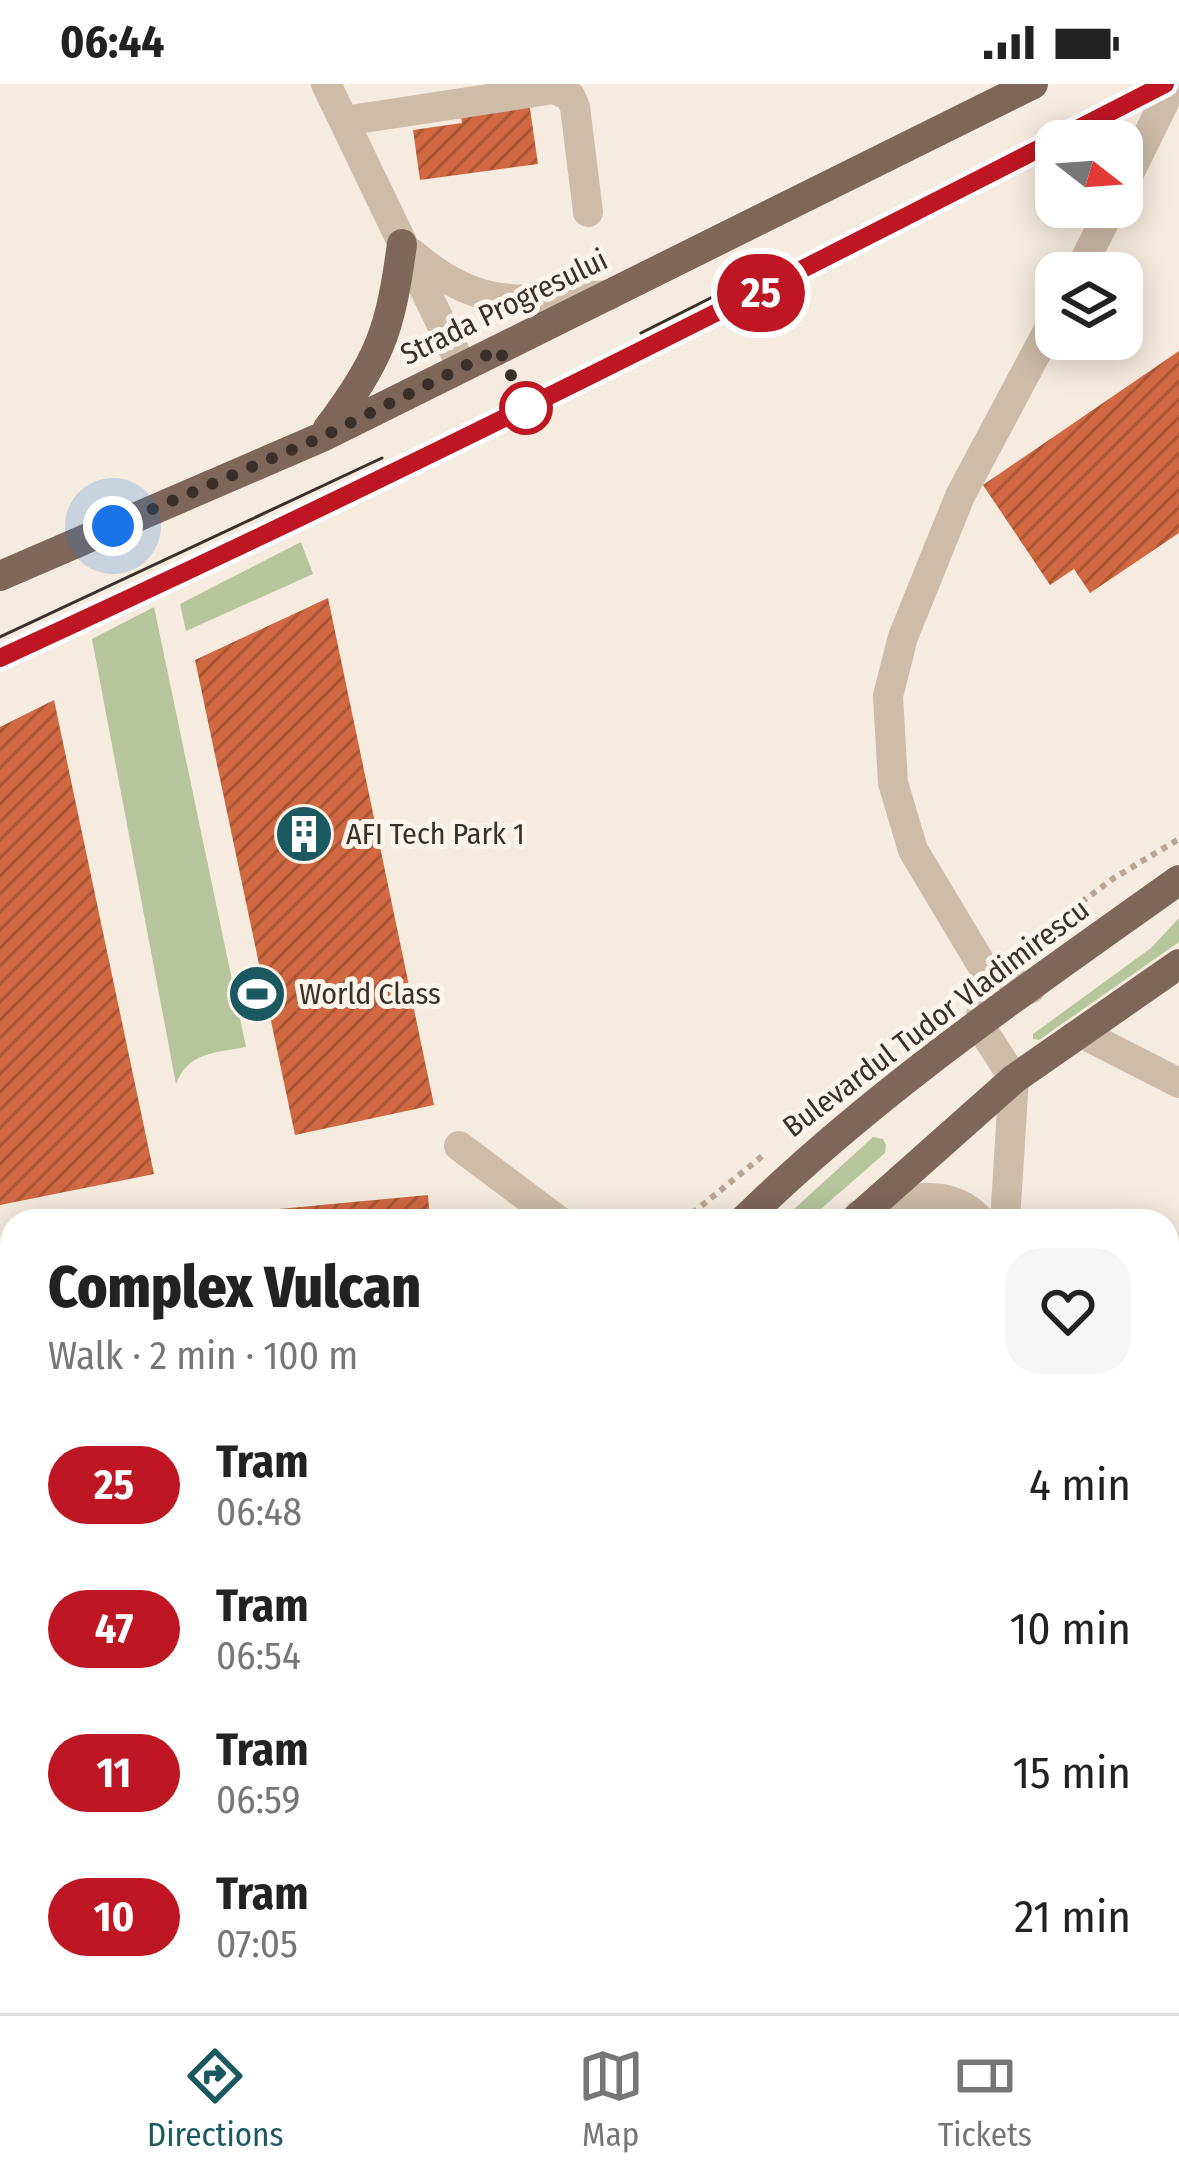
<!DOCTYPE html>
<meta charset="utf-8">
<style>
:root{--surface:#fff;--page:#f6f6f6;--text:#222;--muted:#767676;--line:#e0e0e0;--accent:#1a5960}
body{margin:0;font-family:"Fira Sans Condensed",sans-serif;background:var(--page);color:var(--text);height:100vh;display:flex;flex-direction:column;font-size:45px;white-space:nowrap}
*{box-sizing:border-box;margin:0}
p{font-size:39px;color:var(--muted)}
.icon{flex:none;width:66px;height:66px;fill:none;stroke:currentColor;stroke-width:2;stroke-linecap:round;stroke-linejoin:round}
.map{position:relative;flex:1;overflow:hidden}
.drawer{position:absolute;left:0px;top:1125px;width:1179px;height:804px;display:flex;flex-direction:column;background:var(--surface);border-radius:36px 36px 0 0;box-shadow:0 6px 30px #0003}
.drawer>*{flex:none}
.badge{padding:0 24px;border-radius:39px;font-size:42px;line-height:78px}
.needle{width:78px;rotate:107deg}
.buttons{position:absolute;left:1035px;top:36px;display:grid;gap:24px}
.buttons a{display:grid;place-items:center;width:108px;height:108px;border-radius:24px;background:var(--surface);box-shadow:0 6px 30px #0003;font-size:60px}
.you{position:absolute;width:60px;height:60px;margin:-30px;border:9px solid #fff;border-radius:50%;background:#1a73e8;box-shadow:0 0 0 18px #1a73e833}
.map>.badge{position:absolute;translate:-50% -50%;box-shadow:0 0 0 6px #fff}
.round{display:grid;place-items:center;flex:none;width:126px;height:126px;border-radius:36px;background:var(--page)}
.head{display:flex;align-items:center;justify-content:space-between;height:204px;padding:0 48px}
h1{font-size:57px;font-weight:800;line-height:90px}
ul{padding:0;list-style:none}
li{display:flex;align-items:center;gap:36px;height:144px;padding:0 48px}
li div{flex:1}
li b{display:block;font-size:45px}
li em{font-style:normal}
li .badge{min-width:132px;font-weight:700;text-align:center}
.status{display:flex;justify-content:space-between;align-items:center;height:84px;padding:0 60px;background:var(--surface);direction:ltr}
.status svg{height:33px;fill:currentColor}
.dock{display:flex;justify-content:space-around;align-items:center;height:168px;border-top:3px solid var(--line);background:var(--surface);font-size:33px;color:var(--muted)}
.dock a{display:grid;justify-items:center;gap:6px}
.dock .on{color:var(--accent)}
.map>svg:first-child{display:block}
.grass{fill:#b6c59c}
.building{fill:url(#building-hatch)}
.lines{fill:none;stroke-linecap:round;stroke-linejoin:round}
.path{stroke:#baa592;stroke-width:6;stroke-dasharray:6 6;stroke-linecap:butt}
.minor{stroke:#cebba8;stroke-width:30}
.major{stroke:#7e6659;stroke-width:30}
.tram{stroke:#3b2f29;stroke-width:3}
.line-casing{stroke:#fff;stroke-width:27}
.line{stroke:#be1622;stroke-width:18}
.walk{stroke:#3b2f29;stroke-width:12;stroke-dasharray:0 21.6}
.stop-dot{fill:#fff;stroke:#be1622;stroke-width:6}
.labels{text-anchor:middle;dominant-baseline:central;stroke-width:10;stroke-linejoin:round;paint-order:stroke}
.street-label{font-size:30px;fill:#3b2f29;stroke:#fbf4eb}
.poi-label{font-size:30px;fill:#3b2f29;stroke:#fbf4eb;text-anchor:start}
</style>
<div class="status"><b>06:44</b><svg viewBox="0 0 49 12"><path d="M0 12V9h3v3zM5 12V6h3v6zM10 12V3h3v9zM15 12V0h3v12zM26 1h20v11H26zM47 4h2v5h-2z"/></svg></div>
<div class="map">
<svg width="1179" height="1929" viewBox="0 0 1179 1929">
<defs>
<pattern id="building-hatch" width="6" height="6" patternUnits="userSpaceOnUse" patternTransform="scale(3)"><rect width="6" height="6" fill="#d06841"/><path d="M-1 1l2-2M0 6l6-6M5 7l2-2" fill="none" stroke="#aa5636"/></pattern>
</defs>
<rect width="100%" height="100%" fill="#f5ebde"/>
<!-- grass -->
<path class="grass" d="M301,458L313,490L186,547L180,520Z
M154,523L246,963C215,969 188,968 176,1000L92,555Z
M1179,834V858L1039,956L1033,955V950L1151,864Z
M873,1053L883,1055L886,1061L885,1069L807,1137H781Z"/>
<!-- building -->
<path class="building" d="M529,18L538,80L420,96L413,46L462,39L460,28Z
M1179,267V449L1090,509L1074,485L1050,501L983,401Z
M328,514L434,1021L295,1051L195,576Z
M54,616L154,1090L0,1121V643Z
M428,1111L430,1137H281L279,1125Z
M12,1424V1455L6,1456L10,1475L0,1476V1427Z
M1168,1480L1179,1484V1515L1168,1548Z
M12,1578V1621L0,1624V1581Z
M1174,1666L1179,1668V1705L1172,1702L1176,1691L1167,1687Z
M12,1681V1748L8,1750L0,1721V1684Z
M1167,1722L1173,1724L1169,1734L1179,1737L1176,1757L1167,1754Z
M12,1751V1802L0,1805V1754Z
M1102,1917H1135L1132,1929H1099Z
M1140,1917H1165L1164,1921L1171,1922L1169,1929H1139Z
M863,1922V1929H780V1925Z"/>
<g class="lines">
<!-- path -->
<path class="path" d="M1014,868L1114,794L1179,755
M683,1137L766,1069
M11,1929L21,1917
M226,1929L236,1917"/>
<!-- minor -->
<path class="minor" d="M326,0L462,283
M344,37L554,5L570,12L575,23L588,128
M1122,104L1173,0
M413,170C482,230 525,215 610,211
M1078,189L1112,123
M986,888L980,942L1014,995L1005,1137
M1030,905L986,888L913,766L893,699L888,612L903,553L960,412L1056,232
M1081,949L1179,999
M459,1062L559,1137
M859,1131C901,1116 947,1099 981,1137
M1167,1325L1179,1328
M0,1508L12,1506
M1167,1628L1179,1634
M0,1653L12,1649
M941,1917L973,1929"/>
<!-- major -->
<path class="major" d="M327,346C380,274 390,249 402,160
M0,492L322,353L1033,0
M743,1137C874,1008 1029,903 1179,796
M854,1137L1014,995L1179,880
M59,1929L70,1917
M178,1929L188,1917"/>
<!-- tram -->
<path class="tram" d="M641,249L786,176
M0,553L382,374
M0,574C394,393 780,199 1166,0"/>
</g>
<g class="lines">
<!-- line casing -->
<g class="line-casing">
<path id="line" d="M0,574C394,394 780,198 1165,0"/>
</g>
<!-- line -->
<use href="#line" class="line"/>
<!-- walk -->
<path class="walk" d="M113,442L322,353L499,265L526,324"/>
</g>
<!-- icons -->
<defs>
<g id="building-disc" transform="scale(3)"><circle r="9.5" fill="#1a5960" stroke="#fbf4eb"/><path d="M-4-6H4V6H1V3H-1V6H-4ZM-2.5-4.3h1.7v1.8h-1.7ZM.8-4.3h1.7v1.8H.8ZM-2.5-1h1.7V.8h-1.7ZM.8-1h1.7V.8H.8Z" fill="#fff"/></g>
<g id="stadium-disc" transform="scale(3)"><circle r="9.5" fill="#1a5960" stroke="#fbf4eb"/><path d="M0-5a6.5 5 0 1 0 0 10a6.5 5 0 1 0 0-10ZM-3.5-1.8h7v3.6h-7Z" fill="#fff"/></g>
</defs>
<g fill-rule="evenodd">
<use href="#building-disc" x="304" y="750"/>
<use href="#stadium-disc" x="257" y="910"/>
</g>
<!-- markers -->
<circle class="stop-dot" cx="526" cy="324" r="24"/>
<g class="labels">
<!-- street labels -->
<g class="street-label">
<text transform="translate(504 223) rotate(-26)">Strada Progresului</text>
<text transform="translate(936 934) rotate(-37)">Bulevardul Tudor Vladimirescu</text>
</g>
<!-- poi labels -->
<g class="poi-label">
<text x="346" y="750">AFI Tech Park 1</text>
<text x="299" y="910">World Class</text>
</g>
</g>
</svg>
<div class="buttons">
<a><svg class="needle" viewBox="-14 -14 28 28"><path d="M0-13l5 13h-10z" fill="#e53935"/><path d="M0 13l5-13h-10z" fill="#767676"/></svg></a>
<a><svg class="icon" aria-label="layers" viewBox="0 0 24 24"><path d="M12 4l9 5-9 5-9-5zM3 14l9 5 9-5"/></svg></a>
</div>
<div class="you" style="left:113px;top:442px"></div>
<b class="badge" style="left:761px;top:209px;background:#be1622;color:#fff">25</b>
<section class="drawer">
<div class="head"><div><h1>Complex Vulcan</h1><p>Walk · 2 min · 100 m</p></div><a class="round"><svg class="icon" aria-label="heart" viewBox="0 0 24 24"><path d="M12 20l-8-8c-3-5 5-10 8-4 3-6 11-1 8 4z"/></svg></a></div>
<ul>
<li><span class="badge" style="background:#be1622;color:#fff">25</span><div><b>Tram</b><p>06:48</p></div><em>4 min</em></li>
<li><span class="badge" style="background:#be1622;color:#fff">47</span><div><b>Tram</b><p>06:54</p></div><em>10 min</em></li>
<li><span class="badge" style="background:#be1622;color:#fff">11</span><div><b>Tram</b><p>06:59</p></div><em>15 min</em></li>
<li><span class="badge" style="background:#be1622;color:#fff">10</span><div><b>Tram</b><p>07:05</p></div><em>21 min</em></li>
</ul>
</section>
</div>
<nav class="dock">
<a class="on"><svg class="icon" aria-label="directions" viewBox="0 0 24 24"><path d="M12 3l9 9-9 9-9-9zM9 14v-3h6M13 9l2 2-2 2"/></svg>Directions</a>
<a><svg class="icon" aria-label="map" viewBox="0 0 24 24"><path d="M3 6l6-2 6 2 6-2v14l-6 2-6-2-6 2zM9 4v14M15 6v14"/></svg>Map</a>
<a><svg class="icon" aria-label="tickets" viewBox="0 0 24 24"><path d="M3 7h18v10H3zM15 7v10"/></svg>Tickets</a>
</nav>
